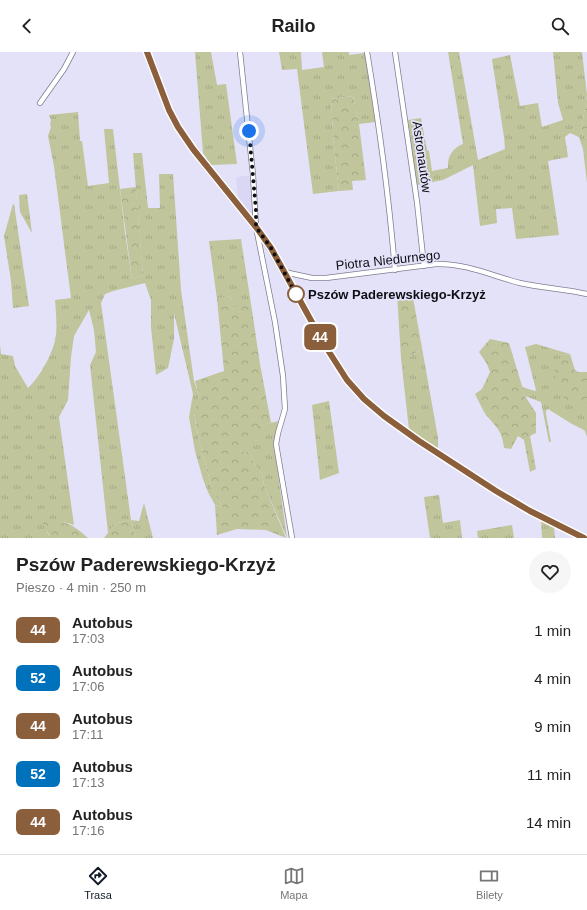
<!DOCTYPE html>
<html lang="pl">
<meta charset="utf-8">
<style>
:root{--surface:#fff;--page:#f6f6f6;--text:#222;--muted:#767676;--line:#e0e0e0;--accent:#111827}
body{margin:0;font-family:Helvetica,sans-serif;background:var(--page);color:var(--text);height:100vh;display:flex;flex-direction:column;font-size:15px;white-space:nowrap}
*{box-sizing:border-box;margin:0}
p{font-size:13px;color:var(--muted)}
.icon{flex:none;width:22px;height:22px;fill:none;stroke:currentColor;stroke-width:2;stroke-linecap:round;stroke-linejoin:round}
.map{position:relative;height:486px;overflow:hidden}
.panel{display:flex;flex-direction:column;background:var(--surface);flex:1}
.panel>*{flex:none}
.badge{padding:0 8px;border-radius:6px;font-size:14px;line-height:26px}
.you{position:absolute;width:20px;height:20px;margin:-10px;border:3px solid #fff;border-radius:50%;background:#1a73e8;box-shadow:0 0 0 6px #1a73e833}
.map>.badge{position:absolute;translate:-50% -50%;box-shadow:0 0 0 2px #fff}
.round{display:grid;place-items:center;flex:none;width:42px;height:42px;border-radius:21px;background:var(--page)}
.headline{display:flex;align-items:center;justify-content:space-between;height:68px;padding:0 16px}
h1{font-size:19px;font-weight:700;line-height:30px}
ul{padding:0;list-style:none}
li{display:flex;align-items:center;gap:12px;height:48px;padding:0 16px}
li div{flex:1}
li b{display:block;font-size:15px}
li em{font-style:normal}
li .badge{min-width:44px;font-weight:700;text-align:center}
header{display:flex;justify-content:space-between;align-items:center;height:52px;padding:0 16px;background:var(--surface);font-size:18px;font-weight:700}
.tabs{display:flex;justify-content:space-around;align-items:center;height:56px;border-top:1px solid var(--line);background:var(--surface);font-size:11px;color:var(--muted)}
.tabs a{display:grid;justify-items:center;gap:2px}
.tabs .current{color:var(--accent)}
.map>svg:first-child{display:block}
.built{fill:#dad7f5}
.grass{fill:url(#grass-tufts)}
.forest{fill:url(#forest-crowns)}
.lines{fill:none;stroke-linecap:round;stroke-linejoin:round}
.street-casing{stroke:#7f7d91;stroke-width:6}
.secondary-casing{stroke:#7f7d91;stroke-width:8}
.street{stroke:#fff;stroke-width:4.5}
.secondary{stroke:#ece9fc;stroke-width:6}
.line-casing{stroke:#fff;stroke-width:9}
.line{stroke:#8b5e3c;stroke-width:6}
.walk{stroke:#0e0e15;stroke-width:4;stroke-dasharray:0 7.2}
.stop-dot{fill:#fff;stroke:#8b5e3c;stroke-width:2}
.labels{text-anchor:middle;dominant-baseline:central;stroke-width:3.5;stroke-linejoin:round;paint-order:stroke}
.street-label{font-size:13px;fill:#0e0e15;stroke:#e4e2f9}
.stop-label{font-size:13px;font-weight:bold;fill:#0e0e15;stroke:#e4e2f9;text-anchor:start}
</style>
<header><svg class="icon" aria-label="back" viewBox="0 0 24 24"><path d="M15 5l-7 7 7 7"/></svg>Railo<svg class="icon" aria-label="search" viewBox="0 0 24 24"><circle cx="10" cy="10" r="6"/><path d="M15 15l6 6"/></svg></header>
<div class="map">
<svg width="587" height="486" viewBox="0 0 587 486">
<defs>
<pattern id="grass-tufts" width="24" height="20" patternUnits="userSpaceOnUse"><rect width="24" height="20" fill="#c0c59b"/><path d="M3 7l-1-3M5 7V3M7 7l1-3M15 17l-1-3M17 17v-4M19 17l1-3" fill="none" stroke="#a4a885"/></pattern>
<pattern id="forest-crowns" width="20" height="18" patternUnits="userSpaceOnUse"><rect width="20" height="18" fill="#c0c59b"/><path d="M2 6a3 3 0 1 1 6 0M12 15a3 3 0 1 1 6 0" fill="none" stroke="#a4a885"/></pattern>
</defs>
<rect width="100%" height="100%" fill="#e4e2f9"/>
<!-- built -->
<path class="built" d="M253,123L254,167L238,146L236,125Z"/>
<!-- grass -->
<path class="grass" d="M195,0H211L217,33L226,32L237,112L211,113L203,101Z
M279,0H301L302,18L324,15L322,0H349V3L365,1L375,70L359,72L353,44L331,47L334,95L339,139L313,142L297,17L282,18Z
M448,0H459L478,108L505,97L504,85L492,7L510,3L520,54L538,51L542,75L563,68L558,51L553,0H582L587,43L581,80L587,86V131L583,97L579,85L570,81L565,85L568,105L548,109L559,183L516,187L512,156L496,157L497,171L480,174L473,113L443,128L417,133L408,68L421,66L427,98L429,99L432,119L448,116C447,104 453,96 463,92Z
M78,60L80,89H82L88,134L109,131L104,77H113L125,181L132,227L143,223L133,101H142L148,156H160L159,122H173L181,238L194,329L199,344L194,363L199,388L212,437L223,456L215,453L208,440L203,427L195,399L189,365L193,342L174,261V287L168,316L156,323L151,275V248L145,231L113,239L105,242L101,251L131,468L139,469L144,451L153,486H136L131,468L116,471L108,481L90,313L96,300L94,278L89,258L74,284L71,305L68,348L59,365L74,473L64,470L47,480L51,486H0V293L1,302L13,304L15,314L28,336C40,325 54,300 56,283C57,272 56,259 55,248L71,246L54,114L48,84L51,75L50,72L51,68L49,63Z
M27,142L32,181L20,160L19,143Z
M13,152H14L29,254L13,256L11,229L4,184Z
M241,187L251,252L233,256L231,244L217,247L209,189Z
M536,292L570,302L563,303L584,353L587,354V385L585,379L582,377L572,372L548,357L546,359V362L551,390H549L541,350L525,344L522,335L535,339L536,338L525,295Z
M422,296L438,386V397L409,378L401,306C410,307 415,301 422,296Z
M329,349L339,421L320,428L312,353Z
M278,369L274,393L287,486L264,433L262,421L255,413L249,400L237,399L259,387V374Z
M439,443L443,471L460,468L462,486H430L424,445Z
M541,468L554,476L555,486H542Z
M512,473L514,486H478L477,479Z"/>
<!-- forest -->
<path class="forest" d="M587,43V86L581,80Z
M353,44L359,72L366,128L352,129L353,138L339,139L334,95L331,47Z
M136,135L143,223L132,227L120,137Z
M412,240L422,296L407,307L401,306L397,242Z
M231,244L233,255L251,252L260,312L271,371L259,374V387L238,399L249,400L255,413L262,421L264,433L286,486L266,478L237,477L217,483L215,453L223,456L212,437L199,388L194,361L199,344L195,329L224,319L217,247Z
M490,287L509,291L525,344L536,361V381L530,384L536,417L530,420L524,388L518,384L511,397L504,396C502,376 494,374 484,360C481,354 478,348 475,342L482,337L490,320L487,312L479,300Z
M570,302L575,318L578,320H587V354L567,350C559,339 550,324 557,310C558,308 561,305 563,303Z
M47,468C67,469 73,473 88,486H51L42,470Z
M131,468L136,486H104L116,471Z"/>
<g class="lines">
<!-- street casing -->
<g class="street-casing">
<path id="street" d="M240,0L253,123L256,175L275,270L283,324L285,357L278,381L276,392L292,486
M367,0C379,72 389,145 395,218
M395,0L417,150L424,214
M40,51L64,17L73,0
M284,220L312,226H326L436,212C465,211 493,224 520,231C542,236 565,237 587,242"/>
</g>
<!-- secondary casing -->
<g class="secondary-casing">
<path id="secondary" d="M147,0L169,58L178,75L193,97L256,175L271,197L324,292L347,328L364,347L384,364L419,389L496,439L530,459L584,486"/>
</g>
<!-- street -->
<use href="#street" class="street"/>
<!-- secondary -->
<use href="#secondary" class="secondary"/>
</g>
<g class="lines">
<!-- line casing -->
<g class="line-casing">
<path id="line" d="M147,0L169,58L178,75L193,97L256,175L271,196L324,292L347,328L364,347L384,364L419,389L496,439L530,459L584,486"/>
</g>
<!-- line -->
<use href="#line" class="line"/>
<!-- walk -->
<path class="walk" d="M249,79L256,159V175L271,196L297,244L296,242"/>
</g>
<!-- markers -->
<circle class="stop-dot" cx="296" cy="242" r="8"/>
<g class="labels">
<!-- street labels -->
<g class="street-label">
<text transform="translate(422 105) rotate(82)">Astronautów</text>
<text transform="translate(388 208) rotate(-6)">Piotra Niedurnego</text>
</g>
<!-- stop labels -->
<g class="stop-label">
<text x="308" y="242">Pszów Paderewskiego-Krzyż</text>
</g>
</g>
</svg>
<div class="you" style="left:249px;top:79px"></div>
<b class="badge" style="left:320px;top:285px;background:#8b5e3c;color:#fff">44</b>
</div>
<section class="panel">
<div class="headline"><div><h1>Pszów Paderewskiego-Krzyż</h1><p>Pieszo · 4 min · 250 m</p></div><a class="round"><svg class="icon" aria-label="heart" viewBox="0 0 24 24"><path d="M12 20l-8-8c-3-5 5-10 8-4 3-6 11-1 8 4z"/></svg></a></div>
<ul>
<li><span class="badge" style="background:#8b5e3c;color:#fff">44</span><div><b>Autobus</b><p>17:03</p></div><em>1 min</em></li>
<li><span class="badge" style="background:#0072bc;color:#fff">52</span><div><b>Autobus</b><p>17:06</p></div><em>4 min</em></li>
<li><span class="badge" style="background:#8b5e3c;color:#fff">44</span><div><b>Autobus</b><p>17:11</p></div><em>9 min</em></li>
<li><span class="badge" style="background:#0072bc;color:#fff">52</span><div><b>Autobus</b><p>17:13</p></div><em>11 min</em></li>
<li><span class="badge" style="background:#8b5e3c;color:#fff">44</span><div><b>Autobus</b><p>17:16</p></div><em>14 min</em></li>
</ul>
</section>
<nav class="tabs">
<a class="current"><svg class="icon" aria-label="directions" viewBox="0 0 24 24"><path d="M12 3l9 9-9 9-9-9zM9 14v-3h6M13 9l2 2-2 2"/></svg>Trasa</a>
<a><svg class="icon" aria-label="map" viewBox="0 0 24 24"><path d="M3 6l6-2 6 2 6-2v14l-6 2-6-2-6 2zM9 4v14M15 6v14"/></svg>Mapa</a>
<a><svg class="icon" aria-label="tickets" viewBox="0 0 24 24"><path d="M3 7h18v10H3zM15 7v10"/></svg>Bilety</a>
</nav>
